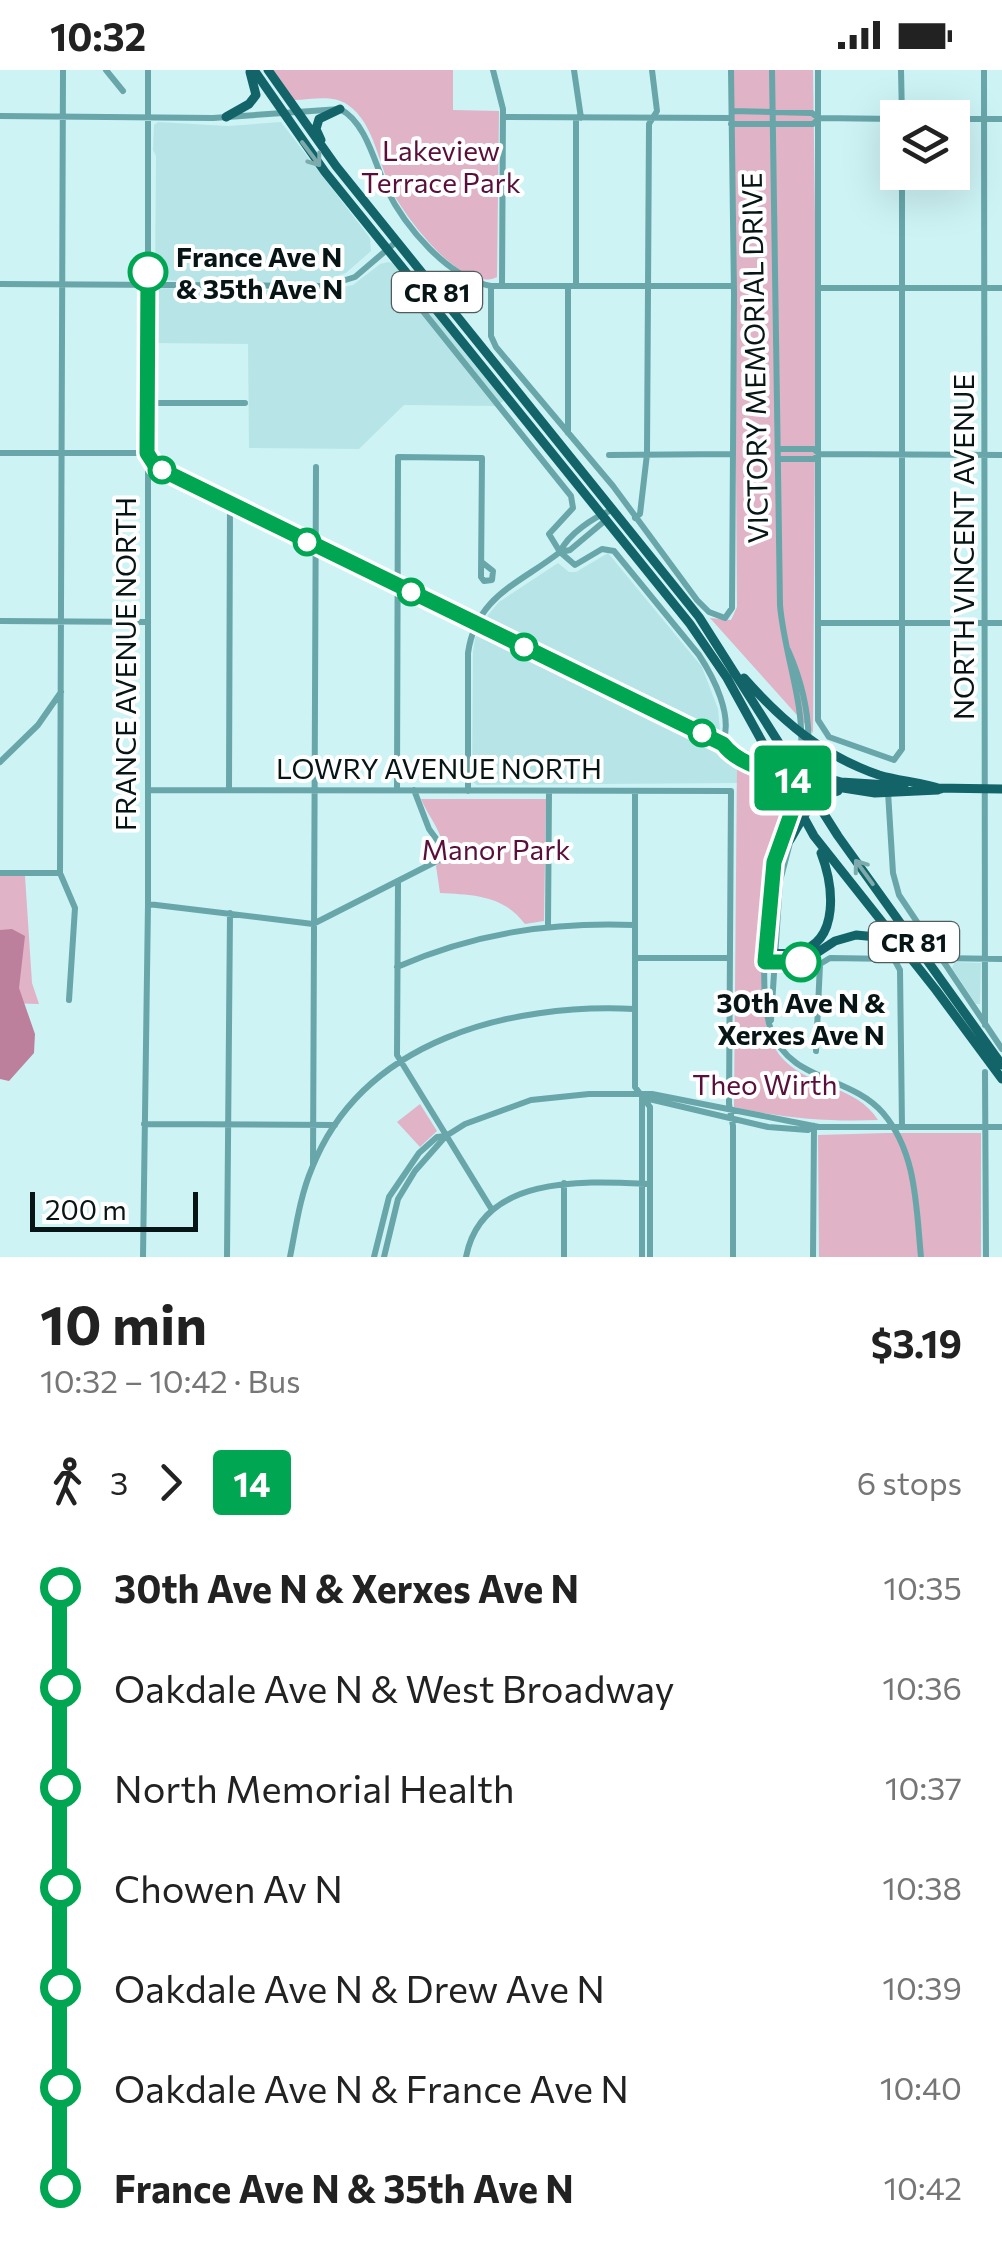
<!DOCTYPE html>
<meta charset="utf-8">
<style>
:root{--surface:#fff;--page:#f6f6f6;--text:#222;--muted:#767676}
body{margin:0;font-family:Commissioner,sans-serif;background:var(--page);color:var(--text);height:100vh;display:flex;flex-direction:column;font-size:38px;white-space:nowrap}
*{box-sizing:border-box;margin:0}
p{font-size:32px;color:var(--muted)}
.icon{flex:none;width:55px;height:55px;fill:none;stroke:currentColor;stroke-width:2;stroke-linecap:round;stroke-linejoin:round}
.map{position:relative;height:1187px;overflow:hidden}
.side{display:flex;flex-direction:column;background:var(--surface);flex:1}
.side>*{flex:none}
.badge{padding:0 20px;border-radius:8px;font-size:35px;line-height:65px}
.tools{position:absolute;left:880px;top:30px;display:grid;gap:20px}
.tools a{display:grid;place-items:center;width:90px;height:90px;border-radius:0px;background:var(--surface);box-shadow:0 10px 40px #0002;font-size:50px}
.scale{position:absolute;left:30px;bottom:25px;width:168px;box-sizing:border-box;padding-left:10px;border:5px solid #071516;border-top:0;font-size:28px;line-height:35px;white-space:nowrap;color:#071516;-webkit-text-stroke:8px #fff;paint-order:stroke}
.map>.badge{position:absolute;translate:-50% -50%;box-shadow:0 0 0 5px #fff}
.legs{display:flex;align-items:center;gap:15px;height:110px;padding:0 40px;font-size:32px}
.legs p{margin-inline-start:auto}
.overview{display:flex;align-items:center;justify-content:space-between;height:170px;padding:0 40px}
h1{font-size:55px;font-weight:700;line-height:75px}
ul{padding:0 40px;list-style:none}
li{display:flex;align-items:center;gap:35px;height:100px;font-size:38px}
li i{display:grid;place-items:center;width:15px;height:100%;margin:0 12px;background:currentColor}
li i::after{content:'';width:25px;height:25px;margin:-12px;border:8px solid;border-radius:50%;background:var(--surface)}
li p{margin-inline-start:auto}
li:first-child i{background:linear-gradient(#0000 50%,currentColor 0)}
li:last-child i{background:linear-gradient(currentColor 50%,#0000 0)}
.status{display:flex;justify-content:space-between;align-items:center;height:70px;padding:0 50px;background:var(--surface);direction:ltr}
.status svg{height:28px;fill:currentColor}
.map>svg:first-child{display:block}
.built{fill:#b7e5e7}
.green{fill:#e0b3c7}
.water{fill:#bd809c}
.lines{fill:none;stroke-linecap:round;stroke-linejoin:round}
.minor{stroke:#68a6a9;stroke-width:6}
.major{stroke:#126468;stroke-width:9}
.oneway{stroke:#7daaac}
.line-1-casing{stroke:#fff;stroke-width:22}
.line-1{stroke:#00a651;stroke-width:15}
.stop-1-dot{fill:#fff;stroke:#00a651;stroke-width:5}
.labels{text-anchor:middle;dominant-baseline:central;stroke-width:8;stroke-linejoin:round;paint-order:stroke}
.shield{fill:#fff;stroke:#515b5c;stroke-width:2.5}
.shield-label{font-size:25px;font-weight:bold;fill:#071516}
.park-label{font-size:28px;fill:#590f3a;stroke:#fff}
.stop-label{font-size:28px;font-weight:bold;fill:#071516;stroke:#fff;text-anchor:start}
.street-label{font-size:28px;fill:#071516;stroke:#fff}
</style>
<div class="status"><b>10:32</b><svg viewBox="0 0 49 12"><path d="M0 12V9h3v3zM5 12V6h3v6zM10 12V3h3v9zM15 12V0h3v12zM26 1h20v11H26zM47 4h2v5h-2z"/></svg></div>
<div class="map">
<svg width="1002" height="1187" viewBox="0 0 1002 1187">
<rect width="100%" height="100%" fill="#cdf3f5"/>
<!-- built -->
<path class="built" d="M158,52L228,56L281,52L370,168L371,181L346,203L317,213H203L155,209L156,86L153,80L154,55Z
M388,192L393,193L505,330L496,336L404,335L359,379L249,378L248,274L152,273L154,218L320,221L353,215L380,194Z
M608,483L702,597L718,639L722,683L737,693V713L477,715L472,711L473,582L475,568L488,545L499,532L558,493L569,502H576Z
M955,892L981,893L980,934H976L952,898Z"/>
<!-- green -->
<path class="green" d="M273,0H453V40L499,41L497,207C463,224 409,151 394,125C379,98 375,53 348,35C332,24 312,30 294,30Z
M733,0H813L816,217L813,663L710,548L731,550L737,537Z
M737,693L777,716L785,736C776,796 739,943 783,989C810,1018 856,1015 878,1050C829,1052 782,1048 734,1037Z
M421,729H546L544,851L525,854C503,825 474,825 440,823L436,796C456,777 430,751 421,729Z
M0,806H25L32,913L39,934L0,933Z
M420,1034L437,1061L420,1077L397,1052Z
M887,1063H981V1187H819L818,1065Z"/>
<!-- water -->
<path class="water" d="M12,859L25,866L19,918L35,964L34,983L9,1011L0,1009V860Z"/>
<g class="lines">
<!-- minor -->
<path class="minor" d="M63,0L60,803L75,838L69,930
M106,0L123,21
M493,0L503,39L502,216
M574,0L581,48
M772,0L780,535C784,583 804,631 801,677C800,694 800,714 796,730C791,750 780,767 775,787C766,824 758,925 771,960C790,1012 850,1005 883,1043C917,1083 916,1137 921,1187
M818,0V650L829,667L894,690L902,679V102
M901,0L902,48
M984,0L985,955
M732,41L812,43L818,48
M0,46L213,48L340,39C366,52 375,94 386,118C405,157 448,208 491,216H734
M503,47L731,48
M952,49H1002
M731,54H813L819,48L898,49
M0,214L326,216L355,207L396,172
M491,216V266L496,277L613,416L697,530L709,542L725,548L732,538L734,224L731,0
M576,216V48
M819,218H1002
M409,228L414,230L571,426L573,438L549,464L560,482L575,495L602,479L614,481L699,585C714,608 733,645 723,673
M147,333H245
M568,363V216
M778,379H814L819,384L1002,385
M0,383H147
M609,385L732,384
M148,387L156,397L186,414L723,673L771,694L797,700
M778,389H814L819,384
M635,448L640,444L647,384L649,54L657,41L652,0
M561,482L570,480L607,449
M0,551L147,552
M819,553H1002
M788,580C815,641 814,694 793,757
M724,674L747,692L801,711
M0,692L38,655L61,622
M148,720L731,721L729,1034L733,1056V1187
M229,720L230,434
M397,720L398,387L482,388L481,507L484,511L492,510L493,501L483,493
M468,721V583C476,526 519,514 560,482C568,464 594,447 612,440
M635,721V1017L650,1037V1187
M888,722L893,803L899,825L1002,979
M0,803H60
M398,813L397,985L492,1140
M148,834L313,854L439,790L440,774L429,759L414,720
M548,855L549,721
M635,888H729
M940,888L1002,889
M397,897C475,863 550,852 634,855
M771,950L780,811L791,769
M816,981L820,894L830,888L894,889L900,900L902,1056
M985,1002L986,1187
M642,1027V1187
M645,1028L768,1057L808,1060L814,1056
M144,1054L335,1055
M313,1095L316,397
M564,1113V1187
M143,1187L148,834V0
M227,1187L230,843
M290,1187C296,1157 300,1126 312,1098C363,969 511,933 634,939
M374,1187L389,1127L419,1083L437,1067L446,1066L465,1054L531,1030L589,1024H652L819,1057H1002
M384,1187L398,1129L415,1101L445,1067
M466,1187C482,1104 585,1111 650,1114
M813,1187L814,1056"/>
<!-- major -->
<path class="major" d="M254,0L325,102L690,554L727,608L814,766L936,920L1002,1009
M268,0L336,96L699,547L838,766L1002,995
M226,47L249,34L256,25L250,2
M321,70L316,59L319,49L340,39
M744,608C783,652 823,686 879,705C899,711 921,712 941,719
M799,700L841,712L904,716
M805,712L875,723L938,720
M935,718L1002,719
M790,770C803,749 810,726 838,721
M766,883C776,883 788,885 798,882C841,871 833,814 821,783
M765,892L806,890L835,871L856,865L877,867L901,882"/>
</g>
<!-- one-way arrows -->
<defs><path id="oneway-shaft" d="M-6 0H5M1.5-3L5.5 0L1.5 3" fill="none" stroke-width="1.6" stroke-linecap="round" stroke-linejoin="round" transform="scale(2.5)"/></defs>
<g class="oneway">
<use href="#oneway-shaft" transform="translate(311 84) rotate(53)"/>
<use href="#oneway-shaft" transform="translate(864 802) rotate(-126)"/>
</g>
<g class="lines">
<!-- line-1 casing -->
<g class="line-1-casing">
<path id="line-1" d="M148,202L147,383L156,397L723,674C739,696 773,701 798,710L796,730L774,792L765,892H801"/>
</g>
<!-- line-1 -->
<use href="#line-1" class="line-1"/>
</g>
<!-- markers -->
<g class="stop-1-dot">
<circle cx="148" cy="202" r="18"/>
<circle cx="162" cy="400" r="12"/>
<circle cx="307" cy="472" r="12"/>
<circle cx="411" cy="522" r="12"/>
<circle cx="524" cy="577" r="12"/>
<circle cx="702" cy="663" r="12"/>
<circle cx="801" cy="892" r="18"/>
</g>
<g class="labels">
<!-- shield labels -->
<g class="shield">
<rect x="392" y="202" width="90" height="40" rx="8"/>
<rect x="869" y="852" width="90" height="40" rx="8"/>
</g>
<g class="shield-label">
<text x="437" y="222">CR 81</text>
<text x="914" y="872">CR 81</text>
</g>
<!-- park labels -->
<g class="park-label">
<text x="441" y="80">Lakeview<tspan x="441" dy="32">Terrace Park</tspan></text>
<text x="496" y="779">Manor Park</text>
<text x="765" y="1014">Theo Wirth</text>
</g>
<!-- stop labels -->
<g class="stop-label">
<text x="176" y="186">France Ave N<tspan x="176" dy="32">&amp; 35th Ave N</tspan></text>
<text x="801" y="932" text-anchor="middle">30th Ave N &amp;<tspan x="801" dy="32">Xerxes Ave N</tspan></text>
</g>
<!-- street labels -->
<g class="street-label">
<text transform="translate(754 288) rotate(-91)">VICTORY MEMORIAL DRIVE</text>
<text transform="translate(963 477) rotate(-90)">NORTH VINCENT AVENUE</text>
<text transform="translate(125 594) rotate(-90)">FRANCE AVENUE NORTH</text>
<text x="439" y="698">LOWRY AVENUE NORTH</text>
</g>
</g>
</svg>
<div class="tools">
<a><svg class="icon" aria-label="layers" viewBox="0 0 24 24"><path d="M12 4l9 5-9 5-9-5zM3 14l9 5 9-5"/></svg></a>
</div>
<div class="scale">200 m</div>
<b class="badge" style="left:793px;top:708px;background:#00a651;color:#fff">14</b>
</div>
<section class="side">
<div class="overview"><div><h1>10 min</h1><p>10:32 – 10:42 · Bus</p></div><b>$3.19</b></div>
<div class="legs"><svg class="icon" aria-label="walk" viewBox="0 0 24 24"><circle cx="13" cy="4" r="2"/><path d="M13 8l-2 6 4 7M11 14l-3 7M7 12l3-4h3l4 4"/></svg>3<svg class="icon" aria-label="forward" viewBox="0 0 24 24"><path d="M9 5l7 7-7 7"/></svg><b class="badge" style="background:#00a651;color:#fff">14</b><p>6 stops</p></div>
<ul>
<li><i style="color:#00a651"></i><b>30th Ave N &amp; Xerxes Ave N</b><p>10:35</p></li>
<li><i style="color:#00a651"></i><span>Oakdale Ave N &amp; West Broadway</span><p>10:36</p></li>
<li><i style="color:#00a651"></i><span>North Memorial Health</span><p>10:37</p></li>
<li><i style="color:#00a651"></i><span>Chowen Av N</span><p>10:38</p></li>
<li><i style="color:#00a651"></i><span>Oakdale Ave N &amp; Drew Ave N</span><p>10:39</p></li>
<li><i style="color:#00a651"></i><span>Oakdale Ave N &amp; France Ave N</span><p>10:40</p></li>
<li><i style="color:#00a651"></i><b>France Ave N &amp; 35th Ave N</b><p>10:42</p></li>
</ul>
</section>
